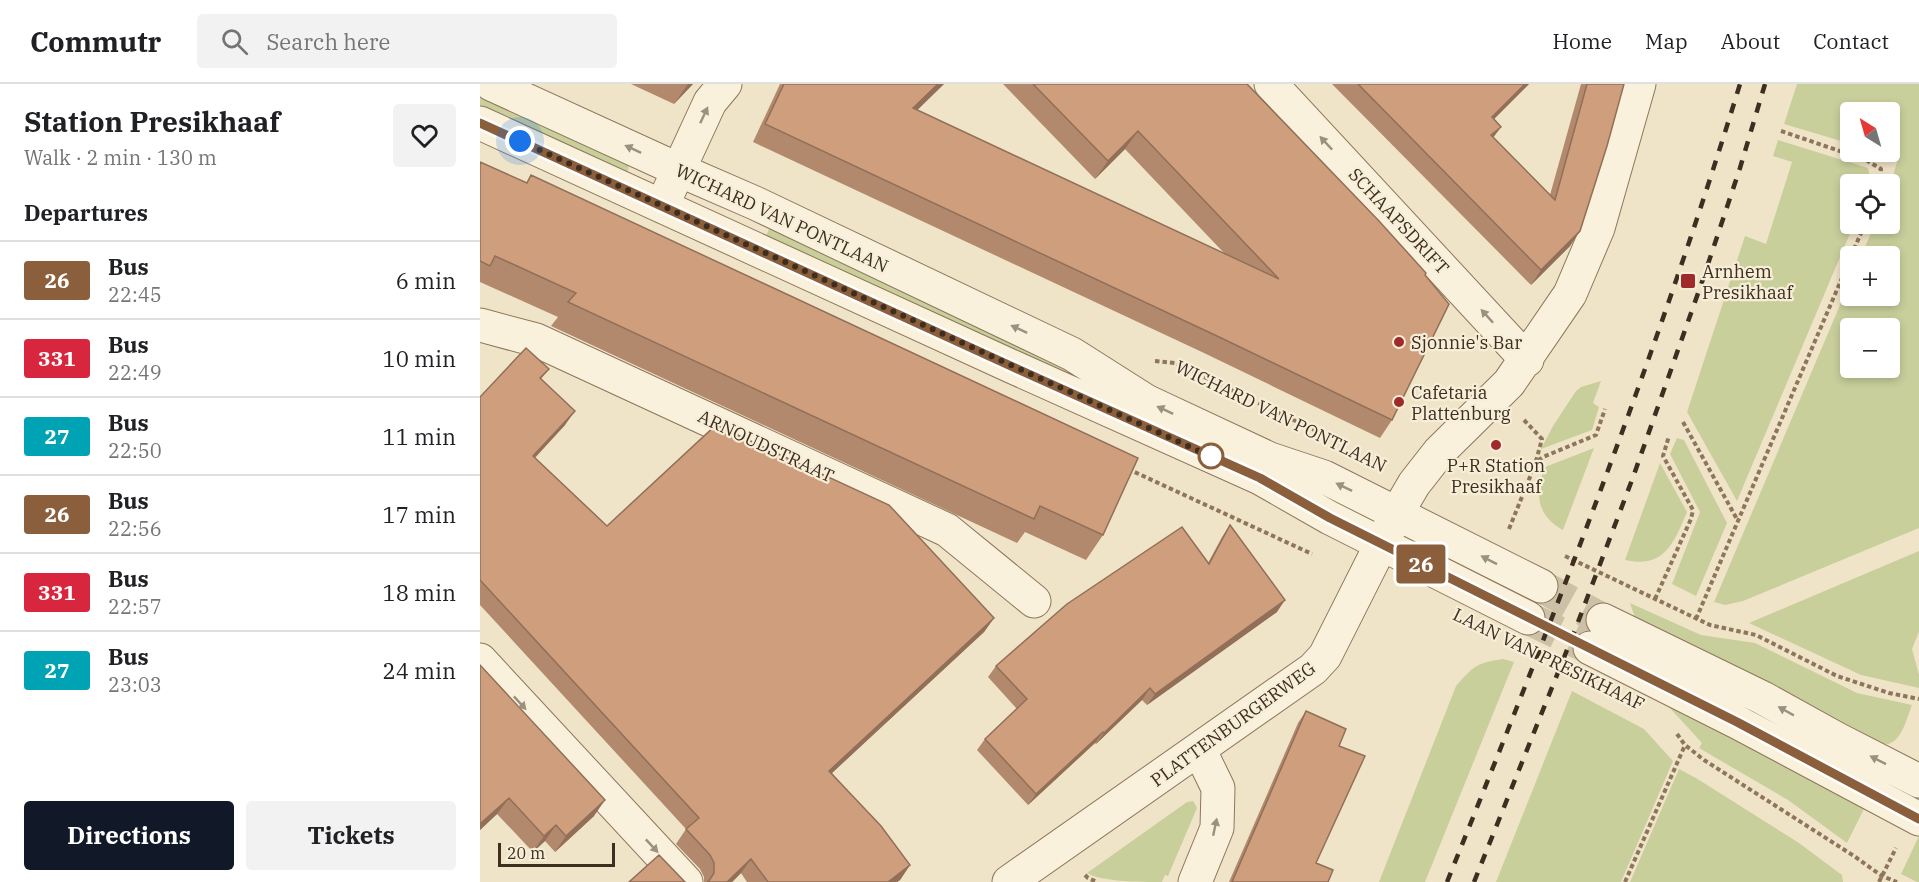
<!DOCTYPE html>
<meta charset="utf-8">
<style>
:root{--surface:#fff;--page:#f2f2f2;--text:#202124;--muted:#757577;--line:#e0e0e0;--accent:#111827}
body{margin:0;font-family:"IBM Plex Serif",serif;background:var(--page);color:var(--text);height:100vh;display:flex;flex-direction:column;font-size:22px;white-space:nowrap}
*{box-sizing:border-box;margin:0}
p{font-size:20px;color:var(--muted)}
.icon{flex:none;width:33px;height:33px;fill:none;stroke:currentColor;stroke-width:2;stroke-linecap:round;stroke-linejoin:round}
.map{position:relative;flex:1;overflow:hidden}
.panel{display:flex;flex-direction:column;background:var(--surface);width:480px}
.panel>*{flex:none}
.badge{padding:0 12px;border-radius:4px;font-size:21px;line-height:39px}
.needle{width:39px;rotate:323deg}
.controls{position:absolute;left:1360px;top:18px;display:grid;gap:12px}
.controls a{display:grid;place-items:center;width:60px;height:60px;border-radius:6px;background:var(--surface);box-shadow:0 3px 9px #0003;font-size:30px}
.scale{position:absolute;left:18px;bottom:15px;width:117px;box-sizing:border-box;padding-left:6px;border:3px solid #3d2e20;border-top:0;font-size:16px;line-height:21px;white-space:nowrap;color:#3d2e20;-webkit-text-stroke:4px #f7eed8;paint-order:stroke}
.you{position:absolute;width:30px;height:30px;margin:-15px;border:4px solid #fff;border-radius:50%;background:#1a73e8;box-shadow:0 0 0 9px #1a73e833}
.map>.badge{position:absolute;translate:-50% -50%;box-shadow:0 0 0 3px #fff}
h2{padding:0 24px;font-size:22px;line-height:54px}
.round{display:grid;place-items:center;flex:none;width:63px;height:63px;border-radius:6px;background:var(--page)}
.overview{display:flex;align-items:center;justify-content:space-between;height:102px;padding:0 24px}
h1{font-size:28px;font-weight:700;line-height:45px}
.button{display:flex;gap:12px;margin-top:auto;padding:12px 24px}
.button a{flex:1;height:69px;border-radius:6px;background:var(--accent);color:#fff;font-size:24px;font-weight:700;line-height:69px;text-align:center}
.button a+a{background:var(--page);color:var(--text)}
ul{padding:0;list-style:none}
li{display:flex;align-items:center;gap:18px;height:78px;padding:0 24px;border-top:2px solid var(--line)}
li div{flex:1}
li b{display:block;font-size:22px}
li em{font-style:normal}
li .badge{min-width:66px;font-weight:700;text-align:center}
header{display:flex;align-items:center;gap:36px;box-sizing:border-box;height:84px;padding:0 30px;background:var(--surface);border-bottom:2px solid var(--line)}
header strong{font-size:28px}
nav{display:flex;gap:33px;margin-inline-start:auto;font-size:21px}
.search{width:420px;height:54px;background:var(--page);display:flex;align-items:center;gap:15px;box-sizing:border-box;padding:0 21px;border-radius:6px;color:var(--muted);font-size:22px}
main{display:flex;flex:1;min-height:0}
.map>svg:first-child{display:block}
.green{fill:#c9cf9b;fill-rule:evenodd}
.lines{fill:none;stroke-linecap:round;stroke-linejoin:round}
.tertiary-tunnel{stroke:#ccc0a6;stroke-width:33;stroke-dasharray:33 16;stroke-linecap:butt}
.minor-casing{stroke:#8d765c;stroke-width:35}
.tertiary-casing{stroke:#8d765c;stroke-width:35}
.path{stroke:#8d765c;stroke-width:4;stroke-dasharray:4.5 3;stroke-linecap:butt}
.minor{stroke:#faf1dc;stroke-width:33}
.tertiary{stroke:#faf1dc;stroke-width:33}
.rail{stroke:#3d2e20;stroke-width:4.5;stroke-dasharray:10 10;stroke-linecap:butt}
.wall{fill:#b2896c}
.shaded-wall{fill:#916f58}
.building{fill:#cf9f7d;stroke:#916f58;stroke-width:1.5}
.oneway{fill:#9c907e}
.line-casing{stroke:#fff;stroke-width:14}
.line{stroke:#8b5e3c;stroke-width:9}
.walk{stroke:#3d2e20;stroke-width:6;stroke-dasharray:0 10.8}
.poi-dot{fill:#9e2a2b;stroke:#f7eed8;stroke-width:2}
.stop-dot{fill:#fff;stroke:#8b5e3c;stroke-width:3}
.labels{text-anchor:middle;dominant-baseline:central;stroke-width:4.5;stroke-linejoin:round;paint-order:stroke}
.street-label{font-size:18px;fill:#3d2e20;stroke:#f7eed8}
.poi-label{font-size:18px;fill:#3d2e20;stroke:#f7eed8;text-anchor:start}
</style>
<header>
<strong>Commutr</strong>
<div class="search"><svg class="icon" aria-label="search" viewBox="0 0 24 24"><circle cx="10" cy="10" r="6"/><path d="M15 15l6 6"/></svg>Search here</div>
<nav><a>Home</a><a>Map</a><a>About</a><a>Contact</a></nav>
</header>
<main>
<section class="panel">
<div class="overview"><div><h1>Station Presikhaaf</h1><p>Walk · 2 min · 130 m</p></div><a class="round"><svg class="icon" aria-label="heart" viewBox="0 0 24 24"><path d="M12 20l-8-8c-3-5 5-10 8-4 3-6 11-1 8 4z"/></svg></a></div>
<h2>Departures</h2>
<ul>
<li><span class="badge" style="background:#8b5e3c;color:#fff">26</span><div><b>Bus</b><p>22:45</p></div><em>6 min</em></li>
<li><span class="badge" style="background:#d7263d;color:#fff">331</span><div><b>Bus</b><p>22:49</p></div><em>10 min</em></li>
<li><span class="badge" style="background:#00a3b4;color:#fff">27</span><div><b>Bus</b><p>22:50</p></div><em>11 min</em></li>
<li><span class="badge" style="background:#8b5e3c;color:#fff">26</span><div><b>Bus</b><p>22:56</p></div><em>17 min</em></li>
<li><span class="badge" style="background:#d7263d;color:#fff">331</span><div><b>Bus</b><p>22:57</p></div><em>18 min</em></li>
<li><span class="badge" style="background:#00a3b4;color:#fff">27</span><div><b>Bus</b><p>23:03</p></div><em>24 min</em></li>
</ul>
<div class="button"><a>Directions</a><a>Tickets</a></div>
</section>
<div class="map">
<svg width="1439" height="798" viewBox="0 0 1439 798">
<rect width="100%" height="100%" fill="#f0e4c8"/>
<!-- green -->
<path class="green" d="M1317,0H1439V444L1263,517L1245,521L1234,518L1371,195V212H1410V172H1381L1395,140H1410V101L1418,75L1395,68H1410V28H1371V60L1304,40ZM1371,244H1410V284H1371Z
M0,9L149,80L148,87L145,88L0,24Z
M1298,56L1388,84L1391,100H1371V140H1374L1257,417L1207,328L1265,152L1286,160L1312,78L1293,72Z
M290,143L603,289L606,300L284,156Z
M1121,297L1113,319L1119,323L1112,346L1061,365L1073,342L1096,307L1101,303Z
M1197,354L1204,356L1247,439L1216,512L1192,500L1220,428L1190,370Z
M1114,364L1083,446C1057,432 1054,409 1065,383Z
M1180,379L1207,428C1194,459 1184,485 1145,476Z
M1439,467V548L1432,565L1439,591V604L1381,591L1269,539Z
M1150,519L1221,551L1275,559L1377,609L1432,621C1427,633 1421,663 1403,660C1394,658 1385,653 1376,650L1157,540Z
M1023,575L1034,578L945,798H899L976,602C994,582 996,579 1023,575Z
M1092,607L1164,645L1193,677L1141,798H1016Z
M1190,617L1386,721L1367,759L1308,716L1219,664L1222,659L1188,622Z
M1199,685L1216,694L1319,759L1362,791L1363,798H1150Z
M713,717L717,724L688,792L685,791L682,798C661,798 622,798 607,789L707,718Z
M1439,752V798H1437L1421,790Z"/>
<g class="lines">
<!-- tertiary-tunnel -->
<path class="tertiary-tunnel" d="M1061,502L1123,536
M1048,534L1110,564"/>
<!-- minor casing -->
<g class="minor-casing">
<path id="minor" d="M791,0L1047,276
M182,122L230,18L245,0
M0,241L56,256L467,446L554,517
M0,576L206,798
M529,798L833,585L845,572L917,429L934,400L959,368L1029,299L1090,210L1118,144L1159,0
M715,798L737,744L738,704L719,665"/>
</g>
<!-- tertiary casing -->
<g class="tertiary-casing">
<path id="tertiary" d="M11,0L199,86L275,119L592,270L666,317L790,375L844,393L1061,502
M0,39L533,283L780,394L850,434L1048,534
M1123,536L1283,614L1357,655L1439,697
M1110,564L1257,638L1439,735"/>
</g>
<!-- path -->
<path class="path" d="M1301,47L1386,76L1401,85L1400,100
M1371,172L1385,140
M675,277L695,279L849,353
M1044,336L1062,355L1056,377
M1203,338L1258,437
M648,385L832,470
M1029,445L1056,378L1063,373L1116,351L1125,325
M1085,472L1230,541L1276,551L1357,592L1409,609L1439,615
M1175,515L1211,435L1213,426L1183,372L1189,352
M1216,535L1371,173
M1058,569L1076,577
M1197,650L1205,661L1224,676L1374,772L1402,792L1417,798
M605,791L608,794L617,798
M1145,798L1205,661
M1399,798L1416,764"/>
<!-- minor -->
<use href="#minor" class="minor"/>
<!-- tertiary -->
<use href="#tertiary" class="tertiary"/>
<!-- rail -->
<path class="rail" d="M967,798C1073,535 1177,271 1260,0
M994,798L1095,546L1152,396L1222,198L1260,84L1285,0"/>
</g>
<!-- wall -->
<path class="wall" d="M151,0H213L194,20Z
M300,0H464L437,26L745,170L645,65L615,95L523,0H767L945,192L912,336L900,354L724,269L273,58Z
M852,0H1049L1014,35L1021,43L1013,53L1070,111L1101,0H1144L1100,147L1090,162L1051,201Z
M0,78L46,99L51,91L623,451L606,476L545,448L537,459L71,242L78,233L0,198Z
M69,285L61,295L85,341L55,374L127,442L514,534L504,548L352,689L430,781L420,796L417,798H267L261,789L252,798H224V793L220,785L196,760L206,745L0,521V313Z
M750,441L797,528L667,621L662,616L616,660L615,659L548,721L497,666L505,655L537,625L508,593L516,582L728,479L742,453Z
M0,581L114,732L75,768L65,757L53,768L17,730L0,746Z
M826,627L859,662L836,779L848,798H749L818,639Z"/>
<!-- shaded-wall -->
<path class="shaded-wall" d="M208,0H213L194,20Z
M458,0H464L421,42L433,24Z
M1045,0H1049L1001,48L1012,33Z
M1021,43L1010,58L1011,51Z
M658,47L645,65L615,95L628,77Z
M1100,147L1090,162L1051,201L1061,186Z
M95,327L85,341L43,386L53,372Z
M805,516L797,528L667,621L675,610Z
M514,534L504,548L339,701L349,687Z
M670,604L662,616L616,660L624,649Z
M623,648L615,659L548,721L556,710Z
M29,714L17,730L0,746V740Z
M125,716L114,732L75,768L86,752Z
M76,741L65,757L53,768L64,752Z
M271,775L261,789L252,798H247Z
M430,781L420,796L417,798H408Z"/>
<!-- building -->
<path class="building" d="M304,0H458L433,24L799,195L658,47L628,77L553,0H767L899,137L946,189L945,191L969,220L912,336L737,252L285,40Z
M878,0H1045L1012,33L1021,43L1011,51L1075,116L1107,0H1144L1127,62L1100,147L1061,186Z
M0,78L47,99L51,91L658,374L623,451L560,422L554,435L88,218L96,209L15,172L10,182L0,177Z
M46,264L69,285L60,294L95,327L53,372L127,442L236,341L409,421L514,534L349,687L401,742L430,781L408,798H288L271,775L247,798H227L229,797L234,789V779L230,771L206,745L219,734L0,496V313Z
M750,441L805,516L675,610L670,604L624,649L623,648L556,710L505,655L547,615L516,582L587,520L702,443L729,480Z
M0,581L125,716L86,752L76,741L64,752L29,714L0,740Z
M826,627L866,645L859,662L885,672L836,779L853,786L848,798H752Z
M179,771L205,798H149Z"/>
<!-- one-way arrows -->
<defs><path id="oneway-solid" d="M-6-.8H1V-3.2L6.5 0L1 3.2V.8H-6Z" transform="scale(1.5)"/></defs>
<g class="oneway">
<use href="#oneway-solid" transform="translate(224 31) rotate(-65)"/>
<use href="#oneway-solid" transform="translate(846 59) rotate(-133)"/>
<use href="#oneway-solid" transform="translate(153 65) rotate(-155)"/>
<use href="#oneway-solid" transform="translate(1007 232) rotate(-132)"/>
<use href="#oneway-solid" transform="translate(539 245) rotate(-155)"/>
<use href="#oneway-solid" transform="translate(685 326) rotate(-155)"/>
<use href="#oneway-solid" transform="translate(864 403) rotate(-154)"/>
<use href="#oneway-solid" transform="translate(1009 476) rotate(-153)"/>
<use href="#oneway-solid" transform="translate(40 619) rotate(47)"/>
<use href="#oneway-solid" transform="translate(1306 627) rotate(-151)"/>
<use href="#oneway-solid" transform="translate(1398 676) rotate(-153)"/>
<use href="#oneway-solid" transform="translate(735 743) rotate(-78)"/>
<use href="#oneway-solid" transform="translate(172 762) rotate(47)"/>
</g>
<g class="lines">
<!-- line casing -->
<g class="line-casing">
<path id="line" d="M0,39L533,283L780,394L850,434L1257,638L1439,735"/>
</g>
<!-- line -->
<use href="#line" class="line"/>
<!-- walk -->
<path class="walk" d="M40,57L739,376L731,372"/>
</g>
<!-- markers -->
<g class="poi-dot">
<rect x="1200" y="189" width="16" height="16" rx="3"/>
<circle cx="919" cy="258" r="6"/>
<circle cx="919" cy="318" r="6"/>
<circle cx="1016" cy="361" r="6"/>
</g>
<circle class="stop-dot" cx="731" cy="372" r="12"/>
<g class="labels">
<!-- street labels -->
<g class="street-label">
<text transform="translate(302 134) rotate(25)">WICHARD VAN PONTLAAN</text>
<text transform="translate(919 137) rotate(47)">SCHAAPSDRIFT</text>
<text transform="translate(801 332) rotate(26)">WICHARD VAN PONTLAAN</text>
<text transform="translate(286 362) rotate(25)">ARNOUDSTRAAT</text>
<text transform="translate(1069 575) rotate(26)">LAAN VAN PRESIKHAAF</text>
<text transform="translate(753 640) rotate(-36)">PLATTENBURGERWEG</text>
</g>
<!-- poi labels -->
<g class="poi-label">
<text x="1222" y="187">Arnhem<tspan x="1222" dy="21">Presikhaaf</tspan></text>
<text x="931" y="258">Sjonnie's Bar</text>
<text x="931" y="308">Cafetaria<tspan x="931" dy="21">Plattenburg</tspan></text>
<text x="1016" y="381" text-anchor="middle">P+R Station<tspan x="1016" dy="21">Presikhaaf</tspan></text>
</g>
</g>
</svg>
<div class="controls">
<a><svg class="needle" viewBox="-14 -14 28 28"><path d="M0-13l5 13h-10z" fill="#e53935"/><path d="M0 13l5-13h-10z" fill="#757577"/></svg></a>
<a><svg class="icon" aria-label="locate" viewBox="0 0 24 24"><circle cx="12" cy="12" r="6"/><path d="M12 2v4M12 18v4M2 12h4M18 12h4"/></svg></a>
<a>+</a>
<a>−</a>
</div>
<div class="scale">20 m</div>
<div class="you" style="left:40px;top:57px"></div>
<b class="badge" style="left:941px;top:480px;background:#8b5e3c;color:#fff">26</b>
</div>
</main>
